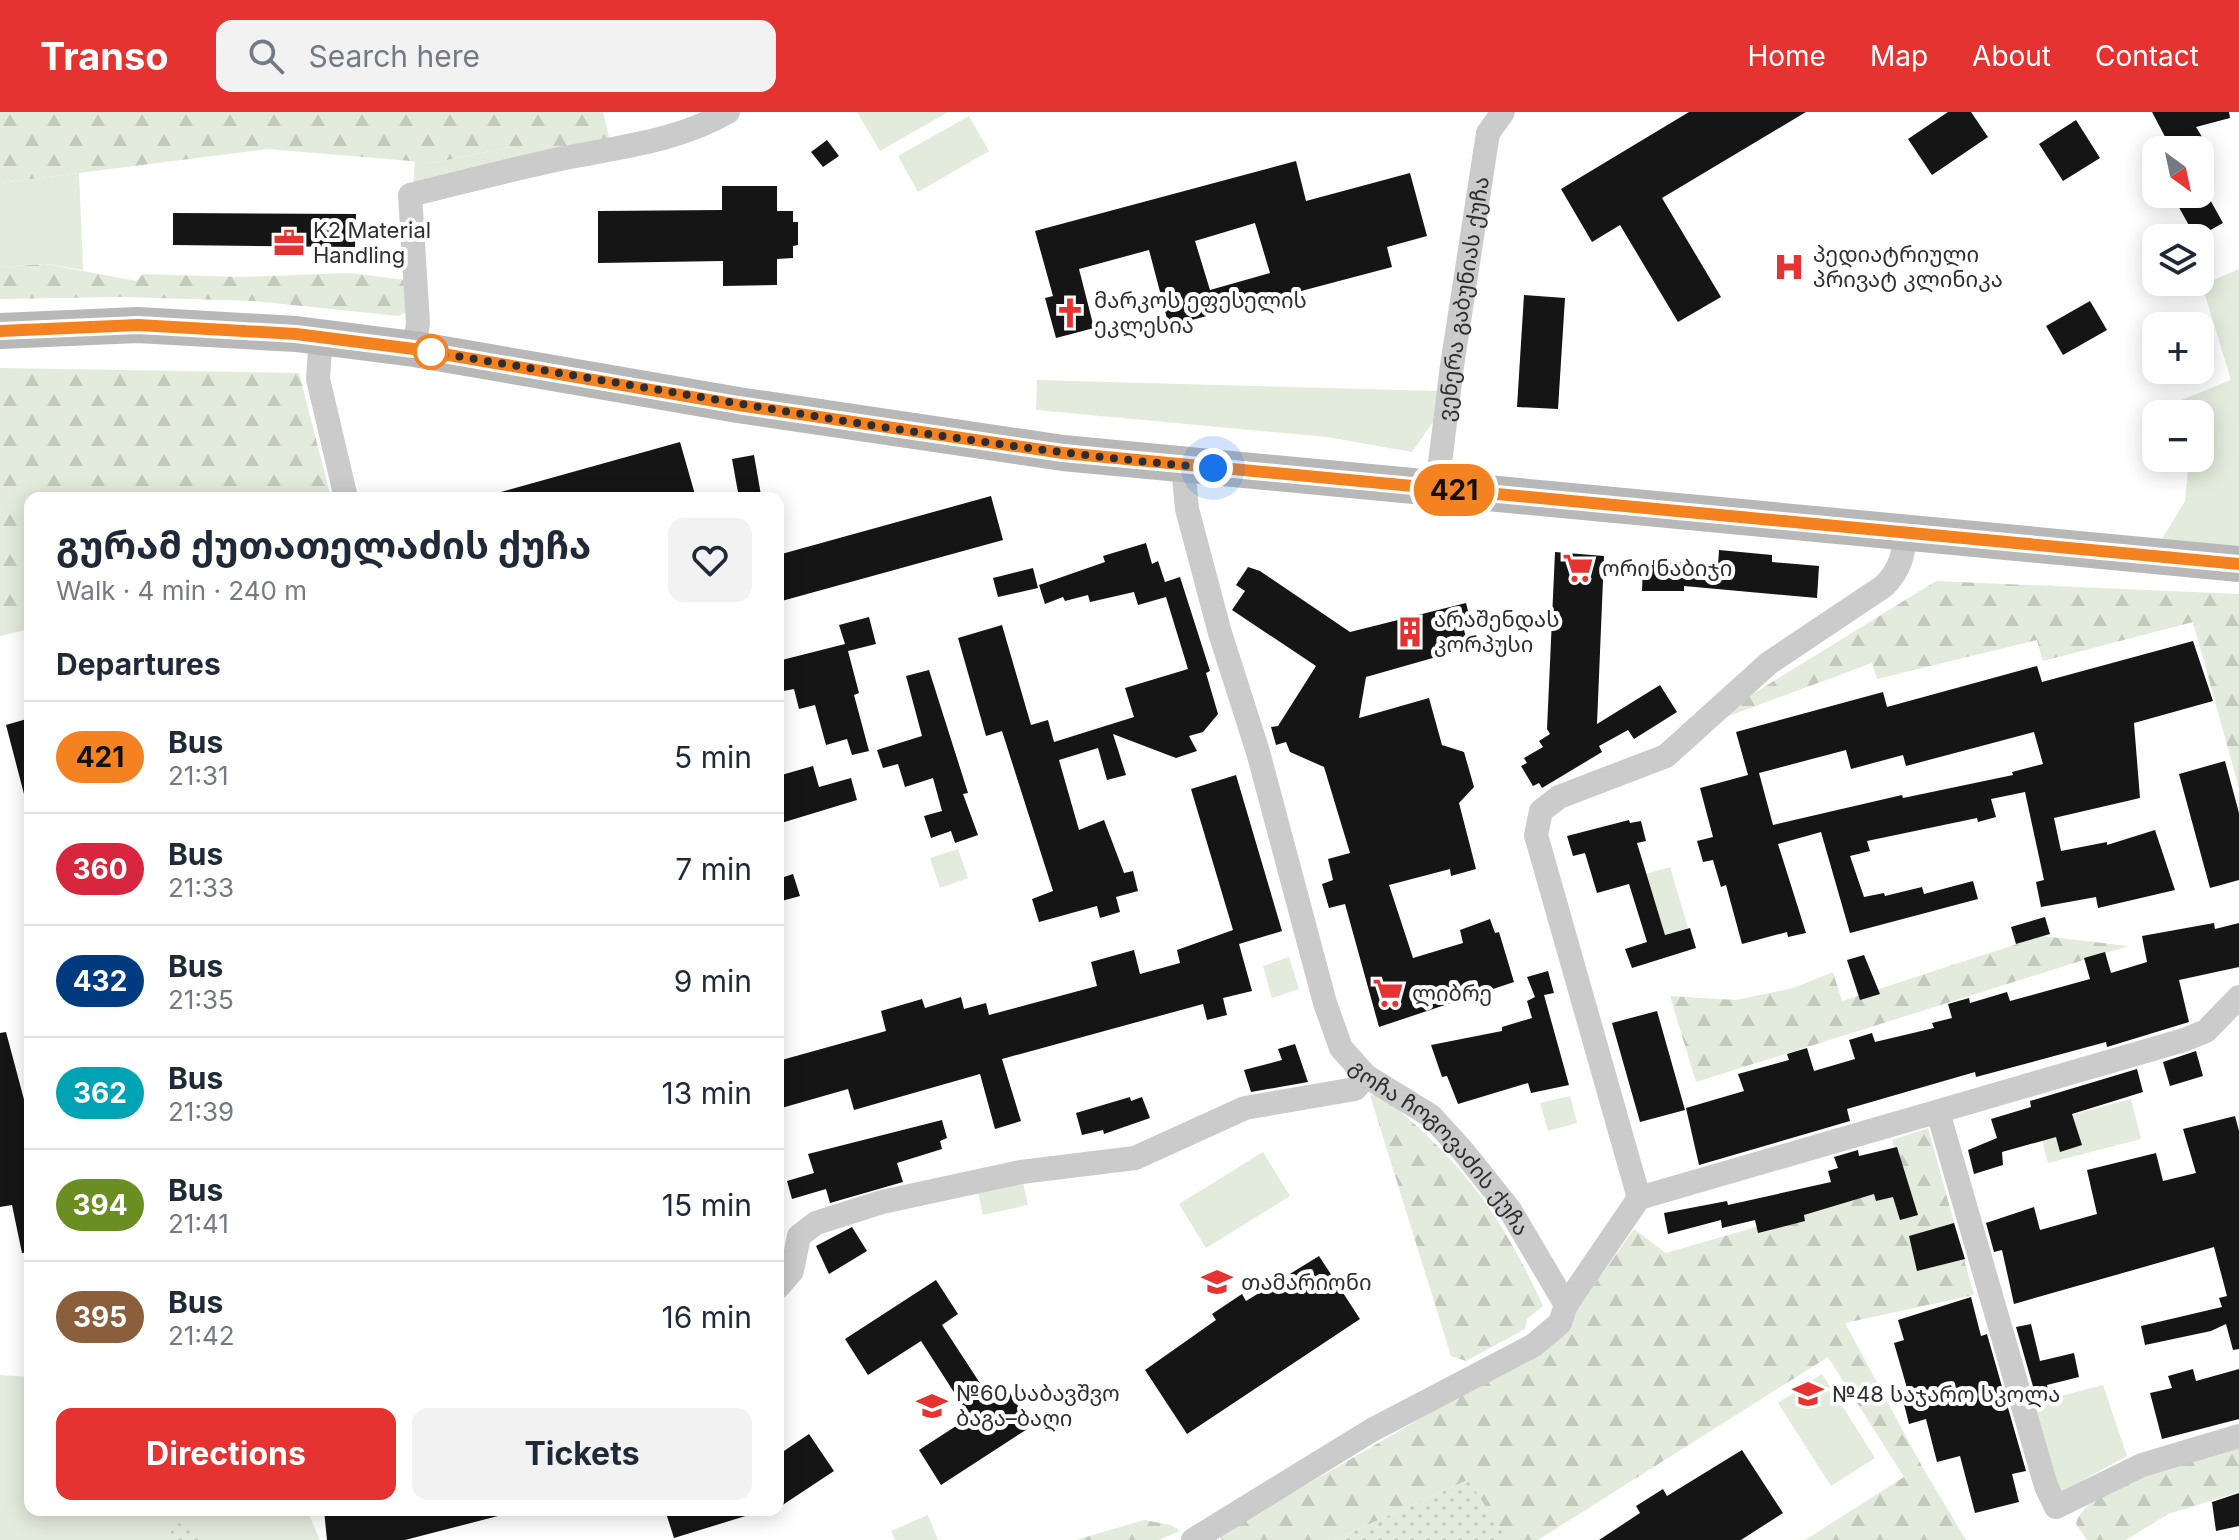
<!DOCTYPE html>
<meta charset="utf-8">
<style>
:root{--surface:#fff;--page:#f2f2f3;--text:#1f2937;--muted:#747a83;--line:#e0e1e3;--accent:#e43331}
body{margin:0;font-family:Inter,"Noto Sans Georgian",sans-serif;background:var(--page);color:var(--text);height:100vh;display:flex;flex-direction:column;font-size:30px;white-space:nowrap}
*{box-sizing:border-box;margin:0}
p{font-size:26px;color:var(--muted)}
.icon{flex:none;width:44px;height:44px;fill:none;stroke:currentColor;stroke-width:2;stroke-linecap:round;stroke-linejoin:round}
.map{position:relative;flex:1;overflow:hidden}
.side{position:absolute;left:24px;top:380px;width:760px;height:1024px;display:flex;flex-direction:column;background:var(--surface);border-radius:16px;box-shadow:0 4px 20px #0003}
.side>*{flex:none}
.badge{padding:0 16px;border-radius:26px;font-size:28px;line-height:52px}
.needle{width:52px;rotate:147deg}
.controls{position:absolute;left:2142px;top:24px;display:grid;gap:16px}
.controls a{display:grid;place-items:center;width:72px;height:72px;border-radius:16px;background:var(--surface);box-shadow:0 4px 20px #0003;font-size:40px}
.you{position:absolute;width:40px;height:40px;margin:-20px;border:6px solid #fff;border-radius:50%;background:#1a73e8;box-shadow:0 0 0 12px #1a73e833}
.map>.badge{position:absolute;translate:-50% -50%;box-shadow:0 0 0 4px #fff}
h2{padding:0 32px;font-size:30px;line-height:72px}
.round{display:grid;place-items:center;flex:none;width:84px;height:84px;border-radius:16px;background:var(--page)}
.summary{display:flex;align-items:center;justify-content:space-between;height:136px;padding:0 32px}
h1{font-size:38px;font-weight:700;line-height:60px}
.button{display:flex;gap:16px;margin-top:auto;padding:16px 32px}
.button a{flex:1;height:92px;border-radius:16px;background:var(--accent);color:#fff;font-size:32px;font-weight:700;line-height:92px;text-align:center}
.button a+a{background:var(--page);color:var(--text)}
ul{padding:0;list-style:none}
li{display:flex;align-items:center;gap:24px;height:112px;padding:0 32px;border-top:2px solid var(--line)}
li div{flex:1}
li b{display:block;font-size:30px}
li em{font-style:normal}
li .badge{min-width:88px;font-weight:700;text-align:center}
header{display:flex;align-items:center;gap:48px;box-sizing:border-box;height:112px;padding:0 40px;background:var(--accent);color:#fff}
header strong{font-size:38px}
nav{display:flex;gap:44px;margin-inline-start:auto;font-size:28px}
.search{width:560px;height:72px;background:var(--page);display:flex;align-items:center;gap:20px;box-sizing:border-box;padding:0 28px;border-radius:16px;color:var(--muted);font-size:30px}
.map>svg:first-child{display:block}
.green{fill:#e3ebdc}
.forest{fill:url(#forest-firs)}
.garden{fill:url(#garden-dots)}
.building{fill:#151515;fill-rule:evenodd}
.lines{fill:none;stroke-linecap:round;stroke-linejoin:round}
.minor{stroke:#cbcbcb;stroke-width:24}
.secondary{stroke:#b8b8b8;stroke-width:36}
.line-casing{stroke:#fff;stroke-width:18}
.line{stroke:#f58220;stroke-width:12}
.walk{stroke:#2e2e2e;stroke-width:8;stroke-dasharray:0 14.4}
.stop-dot{fill:#fff;stroke:#f58220;stroke-width:4}
.labels{text-anchor:middle;dominant-baseline:central;stroke-width:8;stroke-linejoin:round;paint-order:stroke}
.poi-label{font-size:22px;fill:#2e2e2e;stroke:#fff;text-anchor:start}
.street-label{font-size:22px;fill:#2e2e2e;stroke:#fff}
</style>
<header>
<strong>Transo</strong>
<div class="search"><svg class="icon" aria-label="search" viewBox="0 0 24 24"><circle cx="10" cy="10" r="6"/><path d="M15 15l6 6"/></svg>Search here</div>
<nav><a>Home</a><a>Map</a><a>About</a><a>Contact</a></nav>
</header>
<div class="map">
<svg width="2239" height="1428" viewBox="0 0 2239 1428">
<defs>
<pattern id="forest-firs" width="22" height="20" patternUnits="userSpaceOnUse" patternTransform="scale(2)"><rect width="22" height="20" fill="#e3ebdc"/><path d="M5 1l3.5 6h-7zM16 11l3.5 6h-7z" fill="#c3cabd"/></pattern>
<pattern id="garden-dots" width="8" height="8" patternUnits="userSpaceOnUse" patternTransform="scale(2)"><rect width="8" height="8" fill="#e3ebdc"/><path d="M2 2h.1M6 6h.1" fill="none" stroke="#c3cabd" stroke-width="1.8" stroke-linecap="round"/></pattern>
</defs>
<rect width="100%" height="100%" fill="#fff"/>
<!-- green -->
<path class="green" d="M857,0H948L880,39Z
M969,4L989,39L918,80L898,44Z
M508,35L540,48L413,73L415,49L435,51Z
M79,61L83,158L46,152L0,155V71Z
M2239,157V439L2159,432L2185,389L2189,346H2200V302H2186L2179,289L2231,268L2202,173Z
M1037,268L1439,279L1438,303L1412,340L1327,325L1036,298Z
M958,737L968,766L940,776L930,746Z
M1670,755L1688,816L1665,823L1646,762Z
M1289,845L1299,877L1272,886L1263,854Z
M1570,984L1577,1011L1548,1019L1540,991Z
M2131,987L2141,1027L2048,1051L2038,1012Z
M1263,1040L1290,1084L1206,1136L1179,1092Z
M1023,1070L1028,1093L983,1103L978,1080Z
M1822,1262L1875,1346L1831,1374L1778,1291Z
M0,1263L30,1265V1398H307L320,1428H0Z
M2103,1273L2127,1344L2063,1379L2056,1376L2030,1292Z
M928,1403L938,1428H895L891,1419Z"/>
<!-- forest -->
<path class="forest" d="M0,0H603L610,30L540,48L508,35L434,51L267,37L0,71Z
M46,152L136,169L143,162L239,165L350,161L406,168V200L399,204L254,189L122,185L0,187V155Z
M0,256L299,261L331,386H30V517L0,524Z
M1936,469L2239,482V676L2193,510L2043,549L2037,528L1877,567L1872,551L1701,614Z
M2042,824L2128,834L1696,970L1670,884L1736,888L1793,876L1833,860L1842,889Z
M1370,983L1382,984C1462,1050 1500,1100 1543,1194L1527,1207L1525,1217L1466,1249L1451,1244Z
M1928,1016L1974,1183L1845,1211L1924,1358L1966,1428H1805L1904,1365L1828,1245L1538,1428H1501V1419L1468,1368L1334,1428H1222L1220,1423L1428,1302L1562,1218L1634,1117L1666,1141L1904,1072L1892,1028Z
M2239,1335V1380L2168,1402L2126,1428H2087L2076,1412C2086,1371 2200,1347 2239,1335Z
M1144,1408L1171,1413L1180,1419L1159,1428H1076Z"/>
<!-- garden -->
<path class="garden" d="M1468,1368L1502,1419L1501,1428H1334Z
M177,1410L208,1428H166Z"/>
<!-- building -->
<path class="building" d="M1689,0H1806L1662,86L1721,185L1678,210L1620,113L1592,130L1561,77Z
M1948,0H1971L1988,25L1932,63L1908,27Z
M2152,0H2229L2230,6L2196,15L2210,38H2172Z
M2076,8L2100,46L2063,69L2039,32Z
M827,28L839,44L823,55L811,40Z
M1296,49L1306,89L1410,61L1427,124L1387,135L1392,155L1169,214L1149,138L1079,157L1094,216L1056,226L1045,186L1053,184L1035,119ZM1255,111L1270,161L1210,178L1195,129Z
M722,74H777V99H793V110H798V133L793,134V146L777,147V173L723,174V149L598,151V99L722,98Z
M2203,75L2223,111L2196,126L2176,90L2190,82H2200Z
M173,101L356,102L355,135L173,133Z
M1524,183L1565,186L1558,297L1517,295Z
M2090,189L2107,218L2063,243L2046,214Z
M680,330L696,386H672L670,380L649,386H498L497,381Z
M754,343L761,383L739,386L732,347Z
M991,384L1003,428L778,490V443Z
M1146,431L1152,452L1158,449L1165,470L1180,465L1210,559L1206,561L1218,602L1203,620L1189,624L1197,639L1176,646L1113,622L1126,663L1107,668L1098,636L1059,648L1079,718L1104,708L1124,761L1133,759L1138,779L1116,785L1120,800L1100,806L1097,794L1039,810L1032,787L1053,779L1002,619L986,624L958,526L1002,513L1031,613L1048,608L1054,630L1134,605L1125,576L1188,557L1166,485L1138,493L1134,480L1090,490L1088,483L1065,489L1063,485L1045,492L1039,473L1105,450L1103,444Z
M1719,438L1772,443V450L1819,454L1817,486L1684,474V479H1642L1643,453H1653V448L1718,454Z
M1555,440L1604,444L1597,612L1660,573L1677,600L1634,627L1628,618L1599,634L1602,640L1542,676L1539,671L1533,674L1521,654L1527,651L1524,646L1543,635L1539,629L1550,622L1547,617Z
M1248,455L1260,459L1350,520L1466,491L1471,511L1463,513L1468,536L1366,565L1359,606L1429,586L1442,633L1464,640L1474,675L1459,691L1476,757L1451,764L1450,757L1389,773L1413,846L1463,831L1460,818L1490,807L1495,821L1499,820L1514,870L1379,915L1345,792L1329,796L1322,772L1333,768L1328,747L1350,741L1324,655L1290,640L1286,630L1276,633L1271,615L1278,614L1316,554L1232,498L1245,479L1236,473Z
M1033,456L1038,476L998,485L993,466Z
M869,505L876,532L848,539L859,581L854,583L869,639L852,643L847,627L826,633L815,593L799,597L794,577L778,580V549L845,532L839,513Z
M2193,529L2213,589L2134,611L2140,686L2054,706L2061,739L2107,730V733L2155,718L2175,778L2098,796L2096,785L2041,795L2036,770L2044,768L2025,680L1991,687L1996,705L1978,710L1977,706L1867,729L1870,739L1850,744L1864,785L1884,781L1885,784L1922,775L1924,782L1973,769L1978,787L1850,821L1821,720L1778,732L1806,821L1788,825L1787,820L1742,832L1726,773L1721,775L1713,748L1703,750L1697,729L1713,725L1700,676L1748,663L1736,620L1883,580L1887,595L2037,554L2042,570ZM2034,620L2043,652L2012,660L2013,663L1903,686L1902,683L1773,713L1759,661L1846,638L1851,657L1903,643L1906,654Z
M929,558L968,681L963,682L978,723L955,731L951,719L931,726L924,704L942,699L933,666L905,675L898,652L883,656L877,638L922,624L906,564Z
M30,606V681L24,682L6,613Z
M2225,649L2239,701V768L2210,776L2179,662Z
M813,654L819,675L851,666L857,688L778,712V664Z
M1236,663L1282,819L1239,832L1252,879L1223,886L1227,903L1207,908L1203,892L1002,947L1021,1009L995,1017L980,962L854,998L848,977L778,997V949L886,919L881,899L922,887L925,896L961,885L964,897L986,891L989,903L1097,874L1091,850L1134,838L1140,862L1180,851L1177,838L1233,818L1191,677Z
M1629,708L1630,711L1641,709L1646,729L1637,731L1665,823L1690,816L1696,836L1632,856L1625,837L1647,830L1629,772L1597,781L1585,741L1573,744L1567,724Z
M793,762L800,784L778,790V767Z
M2045,805L2050,822L2016,832L2011,815Z
M2214,811L2215,817L2239,811V855L2179,868L2189,910L2107,935L2106,930L1976,965L1975,960L1847,997L1850,1009L1699,1053L1686,996L1744,979L1738,962L1789,948L1787,942L1807,936L1814,959L1855,947L1849,928L1872,921L1875,930L1934,916L1932,911L1952,906L1948,892L1969,886L1970,891L2007,880L2010,889L2090,867L2084,846L2105,840L2111,861L2147,850L2142,824Z
M1864,843L1880,882L1860,888L1847,848Z
M1548,859L1554,881L1544,883L1569,973L1531,981L1528,971L1458,992L1447,964L1442,965L1431,933L1502,919V915L1532,906L1527,889L1535,885L1527,865Z
M1657,899L1685,998L1640,1010L1612,911Z
M6,920L30,1010V1140L22,1141L12,1093L0,1095V921Z
M1295,932L1308,970L1251,980L1244,958L1282,948L1278,937Z
M2196,939L2203,964L2170,974L2163,950Z
M2137,957L2143,980L2072,1002L2082,1033L2060,1040L2056,1025L2002,1040L2003,1053L1974,1062L1968,1038L1997,1026L1991,1007L2031,995L2030,989Z
M1130,985L1131,989L1142,985L1150,1006L1104,1022L1103,1018L1082,1023L1076,1001Z
M2235,1004L2239,1019V1237L2233,1238L2226,1212L2211,1219L2145,1233L2141,1214L2222,1195L2219,1186L2227,1184L2214,1135L2014,1192L2002,1138L1994,1140L1986,1111L2034,1095L2040,1118L2097,1102L2087,1058L2156,1041L2163,1069L2196,1061L2183,1017Z
M942,1008L947,1026L940,1029L942,1037L897,1051L903,1070L830,1091L826,1077L792,1087L787,1069L814,1061L808,1042Z
M1897,1035L1918,1103L1900,1108L1893,1085L1876,1089L1874,1082L1804,1103L1805,1109L1758,1121L1755,1108L1722,1116L1721,1108L1668,1122L1664,1101L1727,1089L1728,1093L1831,1070L1828,1059L1838,1056L1834,1045L1858,1038L1859,1044Z
M1954,1111L1965,1147L1917,1159L1909,1124Z
M852,1115L867,1139L829,1162L816,1134Z
M1319,1144L1360,1207L1187,1322L1145,1258L1216,1208L1212,1202L1242,1182L1246,1189Z
M936,1168L958,1202L942,1213L993,1291L1009,1280L1032,1314L941,1373L919,1338L970,1305L921,1229L868,1263L845,1227Z
M1971,1185L1981,1224L1987,1222L2026,1359L2012,1362L2019,1390L1975,1401L1960,1344L1937,1350L1926,1307L1909,1312L1904,1292L1911,1290L1894,1231L1904,1228L1898,1208Z
M2031,1212L2040,1249L2074,1241L2079,1265L2047,1273L2049,1282L2036,1285L2016,1215Z
M2193,1257L2196,1269L2239,1257V1307L2162,1327L2150,1281L2172,1276L2168,1264Z
M809,1322L834,1359L778,1396V1343Z
M1742,1338L1783,1401L1741,1428H1599L1640,1401L1636,1394L1663,1377L1667,1384Z
M2239,1381V1414L2216,1419L2212,1390Z
M324,1398H498V1404L405,1428H327Z
M665,1398H751L752,1402L674,1426Z"/>
<g class="lines">
<!-- minor -->
<g class="minor">
<path d="M321,224L318,267L346,386"/>
<path d="M414,237L418,211L410,83C455,72 501,60 546,50C608,36 673,32 728,0"/>
<path id="s1" d="M1183,354L1187,397L1220,521L1258,640L1325,891L1341,936L1366,964L1431,1004L1462,1038L1510,1098L1566,1193"/>
<path id="s2" d="M1444,377L1440,351L1452,254L1488,21L1503,0"/>
<path d="M1938,1000L2046,1374L2056,1395L2142,1353L2239,1324"/>
<path d="M1639,1086L1536,723L1541,699L1559,685L1666,644L1769,551L1884,474C1901,457 1903,443 1906,420"/>
<path d="M778,1175L792,1159L799,1124L816,1111L882,1090L1021,1060L1135,1046L1245,996L1355,977L1366,964"/>
<path d="M1193,1428L1372,1318L1534,1233L1560,1211L1566,1193L1639,1086L2184,928L2206,919L2239,885"/>
</g>
<!-- secondary -->
<path class="secondary" d="M0,219L138,213L296,222L414,237L738,293L1063,341L2239,452"/>
</g>
<g class="lines">
<!-- line casing -->
<g class="line-casing">
<path id="line" d="M0,219L138,213L296,222L414,237L738,293L1063,341L2239,452"/>
</g>
<!-- line -->
<use href="#line" class="line"/>
<!-- walk -->
<path class="walk" d="M431,240C691,281 950,334 1213,356"/>
</g>
<!-- icons -->
<defs>
<g id="office-bare" transform="scale(2.4)"><path d="M-6-3h4V-5.5h4V-3h4V5H-6ZM-1-4.5V-3h2v-1.5ZM-6 0V1H6V0Z" fill="#e43331" stroke="#fff" stroke-width="2.5" paint-order="stroke"/></g>
<g id="hospital-bare" transform="scale(2.4)"><path d="M-5-5h3v3.5h4V-5h3V5h-3V1.5h-4V5h-3Z" fill="#e43331" stroke="#fff" stroke-width="2.5" paint-order="stroke"/></g>
<g id="church-bare" transform="scale(2.4)"><path d="M-1.2-6h2.4v3.5h3.3v2.4h-3.3V6h-2.4V-.1h-3.3v-2.4h3.3Z" fill="#e43331" stroke="#fff" stroke-width="2.5" paint-order="stroke"/></g>
<g id="supermarket-bare" transform="scale(2.4)"><path d="M-6-5.5h2.5l.6 2H6L4.5 2H-2.5L-4.4-4H-6ZM-1.5 3.2a1.3 1.3 0 1 0 .1 0ZM3 3.2a1.3 1.3 0 1 0 .1 0Z" fill="#e43331" stroke="#fff" stroke-width="2.5" paint-order="stroke"/></g>
<g id="building-bare" transform="scale(2.4)"><path d="M-4-6H4V6H1V3H-1V6H-4ZM-2.5-4.3h1.7v1.8h-1.7ZM.8-4.3h1.7v1.8H.8ZM-2.5-1h1.7V.8h-1.7ZM.8-1h1.7V.8H.8Z" fill="#e43331" stroke="#fff" stroke-width="2.5" paint-order="stroke"/></g>
<g id="school-bare" transform="scale(2.4)"><path d="M0-5L7-2L0 1L-7-2ZM-4 1L0 2.5L4 1V4Q0 6-4 4Z" fill="#e43331" stroke="#fff" stroke-width="2.5" paint-order="stroke"/></g>
</defs>
<g fill-rule="evenodd">
<use href="#office-bare" x="289" y="131"/>
<use href="#hospital-bare" x="1789" y="155"/>
<use href="#church-bare" x="1070" y="201"/>
<use href="#supermarket-bare" x="1578" y="456"/>
<use href="#building-bare" x="1410" y="520"/>
<use href="#supermarket-bare" x="1388" y="881"/>
<use href="#school-bare" x="1217" y="1170"/>
<use href="#school-bare" x="1808" y="1282"/>
<use href="#school-bare" x="932" y="1294"/>
</g>
<!-- markers -->
<circle class="stop-dot" cx="431" cy="240" r="16"/>
<g class="labels">
<!-- poi labels -->
<g class="poi-label">
<text x="313" y="118">K2 Material<tspan x="313" dy="25">Handling</tspan></text>
<text x="1813" y="142">პედიატრიული<tspan x="1813" dy="25">პრივატ კლინიკა</tspan></text>
<text x="1094" y="188">მარკოს ეფესელის<tspan x="1094" dy="25">ეკლესია</tspan></text>
<text x="1602" y="456">ორი ნაბიჯი</text>
<text x="1434" y="507">არაშენდას<tspan x="1434" dy="25">კორპუსი</tspan></text>
<text x="1412" y="881">ლიბრე</text>
<text x="1241" y="1170">თამარიონი</text>
<text x="956" y="1281">№60 საბავშვო<tspan x="956" dy="25">ბაგა–ბაღი</tspan></text>
<text x="1832" y="1282">№48 საჯარო სკოლა</text>
</g>
<!-- street labels -->
<g class="street-label">
<text stroke="none"><textPath href="#s2" startOffset="192">ვენერა გაბუნიას ქუჩა</textPath></text>
<text stroke="none"><textPath href="#s1" startOffset="746">გოჩა ჩოგოვაძის ქუჩა</textPath></text>
</g>
</g>
</svg>
<div class="controls">
<a><svg class="needle" viewBox="-14 -14 28 28"><path d="M0-13l5 13h-10z" fill="#e53935"/><path d="M0 13l5-13h-10z" fill="#747a83"/></svg></a>
<a><svg class="icon" aria-label="layers" viewBox="0 0 24 24"><path d="M12 4l9 5-9 5-9-5zM3 14l9 5 9-5"/></svg></a>
<a>+</a>
<a>−</a>
</div>
<div class="you" style="left:1213px;top:356px"></div>
<b class="badge" style="left:1454px;top:378px;background:#f58220;color:#111">421</b>
<section class="side">
<div class="summary"><div><h1>გურამ ქუთათელაძის ქუჩა</h1><p>Walk · 4 min · 240 m</p></div><a class="round"><svg class="icon" aria-label="heart" viewBox="0 0 24 24"><path d="M12 20l-8-8c-3-5 5-10 8-4 3-6 11-1 8 4z"/></svg></a></div>
<h2>Departures</h2>
<ul>
<li><span class="badge" style="background:#f58220;color:#111">421</span><div><b>Bus</b><p>21:31</p></div><em>5 min</em></li>
<li><span class="badge" style="background:#d7263d;color:#fff">360</span><div><b>Bus</b><p>21:33</p></div><em>7 min</em></li>
<li><span class="badge" style="background:#003b80;color:#fff">432</span><div><b>Bus</b><p>21:35</p></div><em>9 min</em></li>
<li><span class="badge" style="background:#00a3b4;color:#fff">362</span><div><b>Bus</b><p>21:39</p></div><em>13 min</em></li>
<li><span class="badge" style="background:#6b8e23;color:#fff">394</span><div><b>Bus</b><p>21:41</p></div><em>15 min</em></li>
<li><span class="badge" style="background:#8b5e3c;color:#fff">395</span><div><b>Bus</b><p>21:42</p></div><em>16 min</em></li>
</ul>
<div class="button"><a>Directions</a><a>Tickets</a></div>
</section>
</div>
